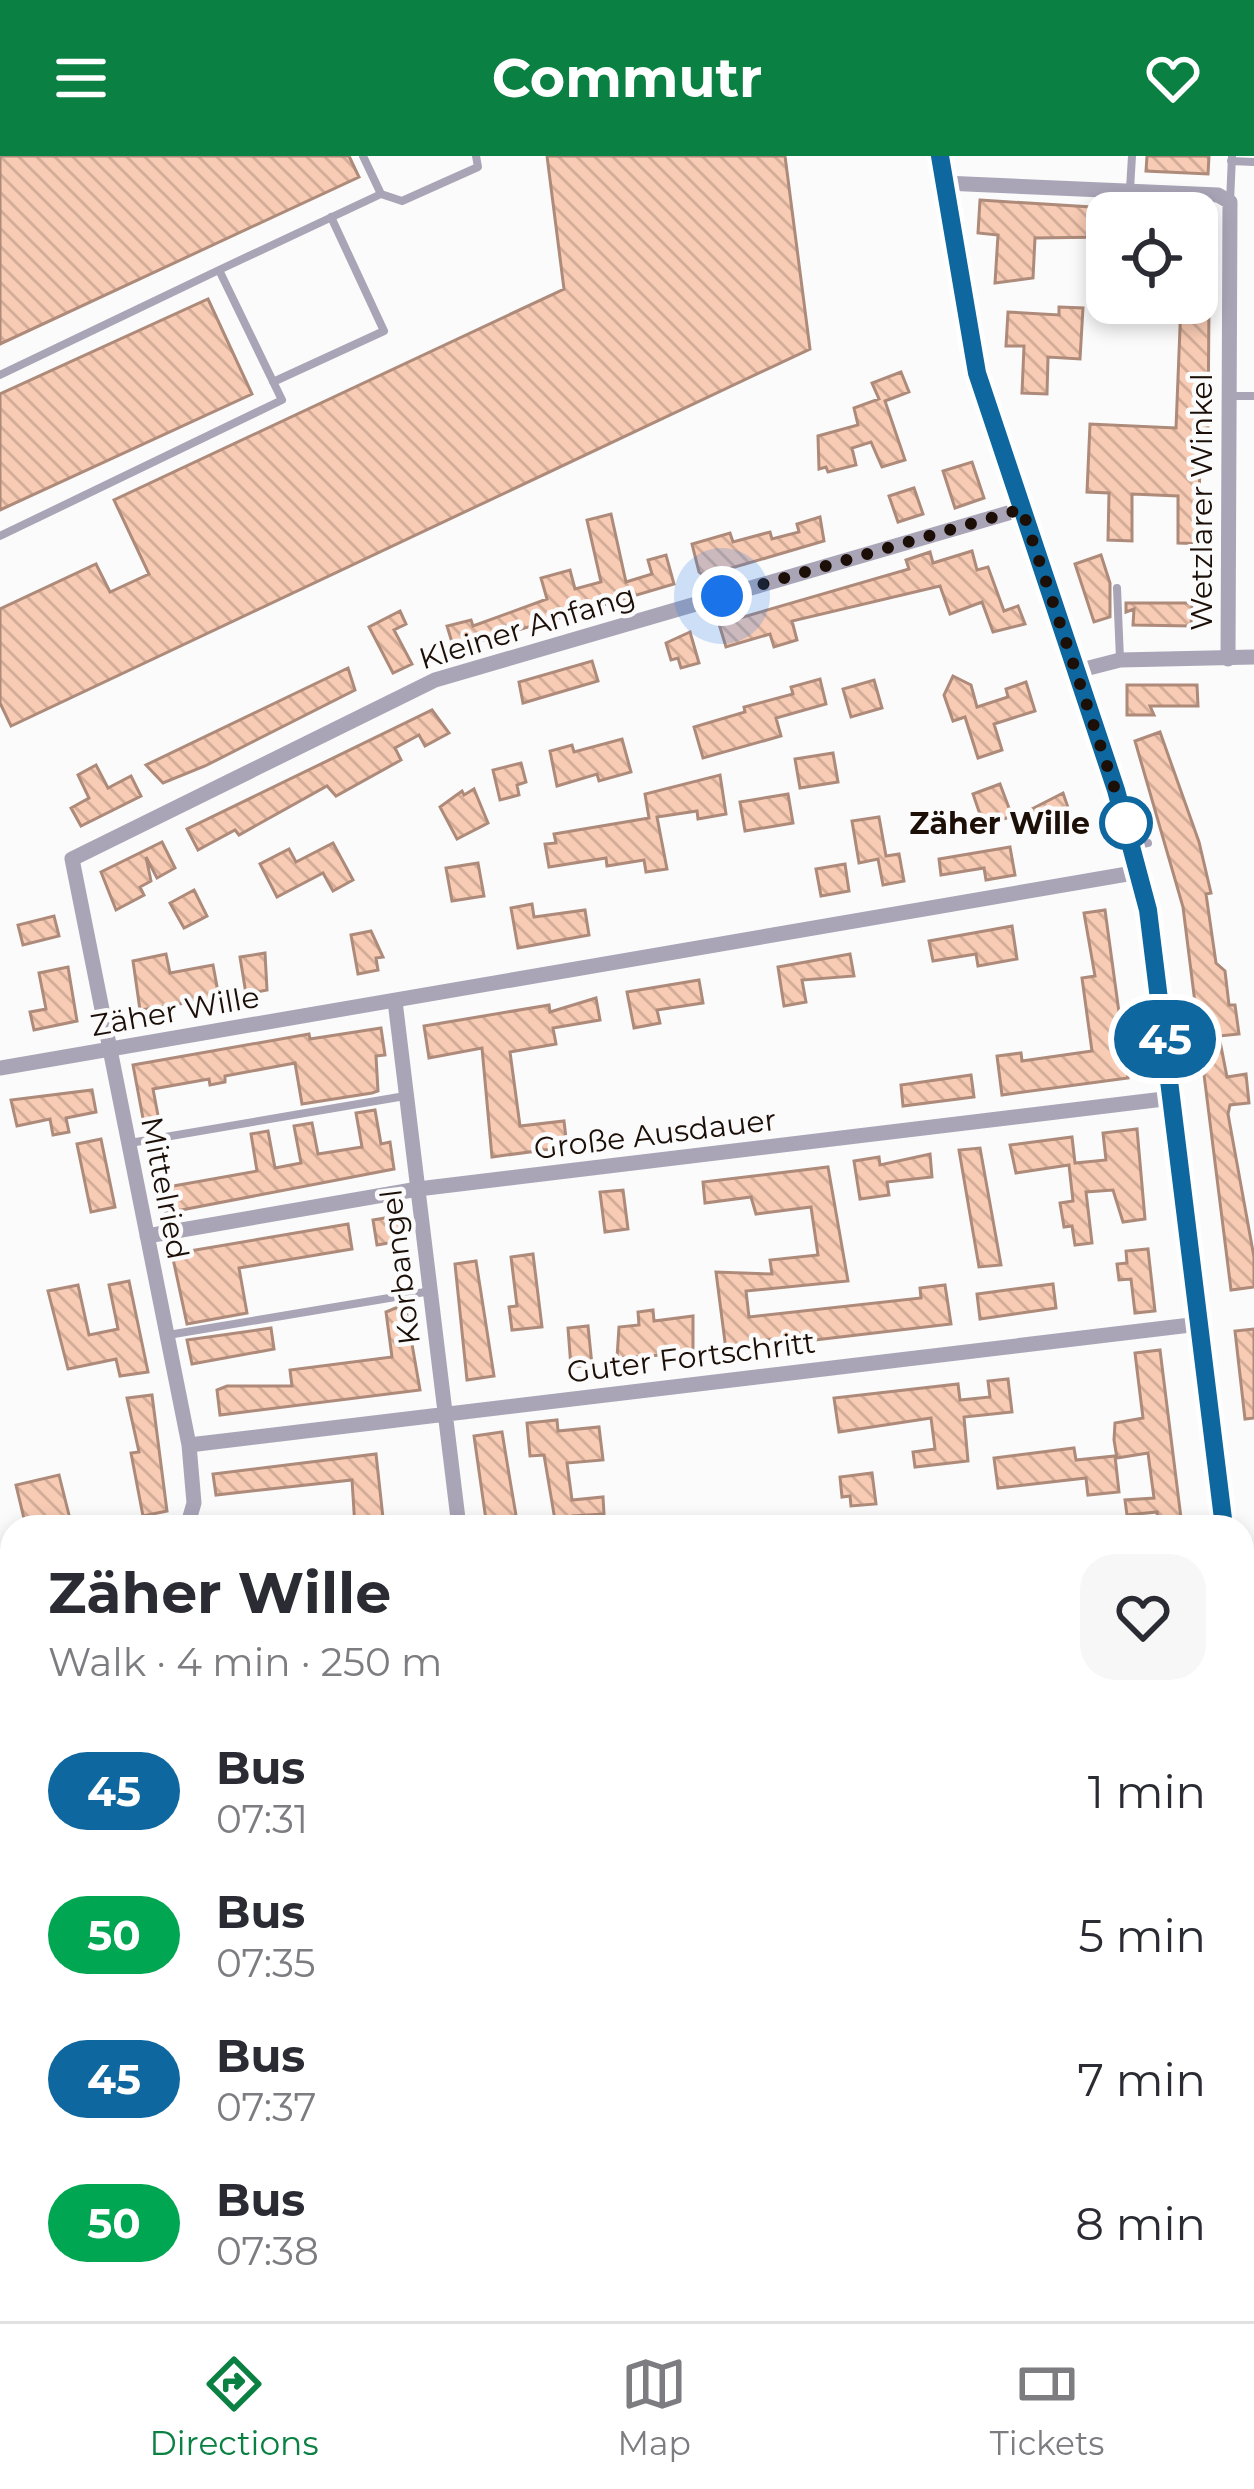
<!DOCTYPE html>
<meta charset="utf-8">
<style>
:root{--surface:#fff;--page:#f7f7f7;--text:#2b2b33;--muted:#7c7c81;--line:#e1e1e2;--accent:#0b8043}
body{margin:0;font-family:Montserrat,sans-serif;background:var(--page);color:var(--text);height:100vh;display:flex;flex-direction:column;font-size:45px;white-space:nowrap}
*{box-sizing:border-box;margin:0}
p{font-size:39px;color:var(--muted)}
.icon{flex:none;width:66px;height:66px;fill:none;stroke:currentColor;stroke-width:2;stroke-linecap:round;stroke-linejoin:round}
.map{position:relative;flex:1;overflow:hidden}
.details{position:absolute;left:0px;top:1359px;width:1254px;height:807px;display:flex;flex-direction:column;background:var(--surface);border-radius:36px 36px 0 0;box-shadow:0 6px 18px #0003}
.details>*{flex:none}
.badge{padding:0 24px;border-radius:39px;font-size:42px;line-height:78px}
.controls{position:absolute;left:1086px;top:36px;display:grid;gap:24px}
.controls a{display:grid;place-items:center;width:132px;height:132px;border-radius:24px;background:var(--surface);box-shadow:0 6px 18px #0003;font-size:60px}
.you{position:absolute;width:60px;height:60px;margin:-30px;border:9px solid #fff;border-radius:50%;background:#1a73e8;box-shadow:0 0 0 18px #1a73e833}
.map>.badge{position:absolute;translate:-50% -50%;box-shadow:0 0 0 6px #fff}
.round{display:grid;place-items:center;flex:none;width:126px;height:126px;border-radius:36px;background:var(--page)}
.head{display:flex;align-items:center;justify-content:space-between;height:204px;padding:0 48px}
h1{font-size:57px;font-weight:700;line-height:90px}
ul{padding:0;list-style:none}
li{display:flex;align-items:center;gap:36px;height:144px;padding:0 48px}
li div{flex:1}
li b{display:block;font-size:45px}
li em{font-style:normal}
li .badge{min-width:132px;font-weight:700;text-align:center}
header{display:flex;justify-content:space-between;align-items:center;height:156px;padding:0 48px;background:var(--accent);color:#fff;font-size:54px;font-weight:700}
.tab-bar{display:flex;justify-content:space-around;align-items:center;height:168px;border-top:3px solid var(--line);background:var(--surface);font-size:33px;color:var(--muted)}
.tab-bar a{display:grid;justify-items:center;gap:6px}
.tab-bar .current{color:var(--accent)}
.map>svg:first-child{display:block}
.building{fill:url(#building-back-hatch);stroke:#ad8a79;stroke-width:3}
.lines{fill:none;stroke-linecap:round;stroke-linejoin:round}
.lane{stroke:#a9a5b7;stroke-width:8}
.street{stroke:#a9a5b7;stroke-width:15}
.tram{stroke:#89827f;stroke-width:3}
.line-casing{stroke:#fff;stroke-width:27}
.line{stroke:#0e679f;stroke-width:18}
.walk{stroke:#1b0f08;stroke-width:12;stroke-dasharray:0 21.6}
.stop-dot{fill:#fff;stroke:#0e679f;stroke-width:6}
.labels{text-anchor:middle;dominant-baseline:central;stroke-width:9;stroke-linejoin:round;paint-order:stroke}
.street-label{font-size:30px;fill:#1b0f08;stroke:#fbfbfb}
.stop-label{font-size:30px;font-weight:bold;fill:#1b0f08;stroke:#fbfbfb;text-anchor:end}
</style>
<header><svg class="icon" aria-label="menu" viewBox="0 0 24 24"><path d="M4 6h16M4 12h16M4 18h16"/></svg>Commutr<svg class="icon" aria-label="heart" viewBox="0 0 24 24"><path d="M12 20l-8-8c-3-5 5-10 8-4 3-6 11-1 8 4z"/></svg></header>
<div class="map">
<svg width="1254" height="2165" viewBox="0 0 1254 2165">
<defs>
<pattern id="building-back-hatch" width="6" height="6" patternUnits="userSpaceOnUse" patternTransform="scale(3)"><rect width="6" height="6" fill="#f8cbb4"/><path d="M-1 5l2 2M0 0l6 6M5-1l2 2" fill="none" stroke="#d4ad99"/></pattern>
</defs>
<rect width="100%" height="100%" fill="#fbfbfb"/>
<!-- building -->
<path class="building" d="M0,0H349L359,21L0,188Z
M547,0H785L810,193L11,570L0,547V453L96,408L110,436L149,418L114,344L564,133Z
M1147,0H1209L1208,18L1146,15Z
M980,44L1107,52V81L1035,82L1033,122L995,127L998,79L978,77Z
M208,143L252,238L0,354V238Z
M1181,147H1209L1208,276H1202L1198,354H1208V388L1178,387V340L1132,338V385L1108,384L1109,337L1087,336L1090,268L1176,272Z
M1059,151L1083,152L1080,203L1048,201L1047,238L1022,237L1024,190H1006L1008,156L1059,159Z
M901,216L909,236L885,245L905,304L882,311L871,286L852,292L856,309L828,316L826,311L819,313L818,280L858,269L854,252L879,243L872,227Z
M972,306L984,342L955,352L943,315Z
M914,332L923,358L898,366L889,340Z
M611,358L626,426L652,418L648,404L666,399L674,428L454,493L447,470L471,464L473,470L547,443L541,422L570,414L575,433L601,426L587,364Z
M820,361L824,385L704,420L699,416L692,388L730,377L733,386L770,376L772,383L799,376L797,368Z
M972,395L977,414L988,411L1004,455L1018,450L1025,468L993,476L982,446L950,458L940,430L792,465L797,484L774,491L770,478L726,491L719,468L909,413L906,404L930,396L933,407Z
M1101,399L1110,427V461L1094,466L1075,408Z
M1126,447H1192L1191,470L1133,469L1134,453L1126,456Z
M400,455L406,468L394,474L412,508L393,517L369,471Z
M690,476L699,507L681,512L678,502L671,504L666,487Z
M592,505L598,525L523,547L519,526Z
M348,512L355,534L205,610L163,627L146,609Z
M953,520L971,529L977,551L1008,541L1006,533L1026,526L1035,555L994,568L1002,594L978,602L965,561L953,565L944,539Z
M820,523L826,548L776,562L781,580L703,602L694,571L745,556L744,551L793,538L791,531Z
M874,524L882,552L851,561L843,533Z
M1127,529H1197L1198,550H1150L1154,559H1127Z
M432,554L449,577L425,590L419,579L395,592L401,604L336,640L327,630L239,679L235,674L198,694L187,673Z
M1160,576L1199,686L1211,737L1206,738L1216,807L1225,815L1229,849H1235L1239,878L1219,880L1227,921L1246,918L1249,947L1230,949L1228,958L1254,1101V1131L1231,1134L1183,751L1135,585Z
M622,583L631,616L599,625L597,618L557,630L550,595L572,589L574,596Z
M833,597L838,626L800,632L795,603Z
M521,607L526,626L517,629L519,639L500,644L493,614Z
M96,609L108,632L131,620L141,640L81,670L71,652L89,642L78,619Z
M720,619L726,658L698,663L697,655L657,661L667,713L646,716L644,704L607,710L606,702L549,711L545,688L556,687L554,678L649,662L645,638Z
M1000,628L1012,660L984,670L973,638Z
M474,633L488,667L457,683L440,651L462,635L464,639Z
M1063,637L1073,666L1029,674L1024,657Z
M788,638L793,667L745,675L740,646Z
M879,661L886,700L899,698L904,725L883,729L878,703L859,707L852,665Z
M162,686L175,712L157,722L146,701L151,725L140,731L144,739L116,754L101,716Z
M333,687L353,724L333,735L323,717L277,741L260,708L289,693L296,706Z
M1010,691L1015,719L986,724L984,712L941,719L939,703Z
M478,707L484,740L452,745L446,712Z
M845,708L849,735L821,740L816,713Z
M194,734L207,760L184,772L170,747Z
M532,748L534,761L585,754L589,779L518,792L511,752Z
M1105,754L1128,922L1002,939L997,900L1021,897L1022,905L1092,895L1082,822L1095,820L1084,757Z
M54,760L59,780L23,789L18,769Z
M1012,770L1017,803L978,810L976,798L933,805L929,785Z
M371,775L383,801L376,802L378,814L358,818L351,779Z
M265,797L267,834L246,838L240,801Z
M166,798L170,817L213,809L218,836L210,837L211,843L140,854L133,805Z
M850,798L854,820L802,824L806,846L784,850L778,811Z
M68,811L77,865L34,874L30,856L46,853L39,817Z
M699,824L703,847L657,854L660,867L634,872L627,836Z
M596,842L600,864L553,872L556,888L510,896L520,970L564,965L567,991L492,1001L482,892L429,902L424,870L549,849L550,856Z
M381,872L385,899L376,900L378,935L372,937L302,948L295,907L225,920V926L210,929L209,923L153,933L160,970L145,973L133,909L309,878L310,883Z
M971,919L974,941L903,950L901,929Z
M92,934L96,956L66,962L69,976L53,979L50,963L17,970L11,944Z
M375,954L381,988L390,986L394,1013L166,1057L162,1032L257,1015L251,978L268,975L275,1012L301,1007L294,970L312,967L318,998L362,991L356,957Z
M1137,973L1145,1063L1123,1066L1113,1034L1086,1036L1092,1087L1075,1089L1072,1070L1064,1071L1060,1047L1073,1045L1069,1009L1016,1017L1010,989L1072,981L1075,1007L1106,1004L1103,977Z
M101,983L115,1051L91,1056L77,988Z
M980,992L1001,1109L979,1111L959,994Z
M930,998L932,1021L887,1026L889,1039L860,1043L854,1005L879,1001L880,1009Z
M828,1011L848,1125L746,1135L749,1161L921,1142L920,1132L945,1129L951,1168L772,1189V1183L726,1194L716,1116L772,1118L770,1104L818,1099L811,1051L756,1058L751,1041L705,1047L703,1026Z
M623,1034L628,1073L605,1076L600,1036Z
M402,1059L406,1084L377,1089L373,1064Z
M348,1068L352,1093L239,1112L247,1157L187,1168L172,1098Z
M1148,1093L1155,1155L1135,1157L1131,1123L1119,1124L1117,1108L1127,1107L1126,1095Z
M533,1098L542,1171L512,1174L509,1151L517,1150L511,1101Z
M476,1105L494,1220L467,1224L455,1108Z
M129,1125L148,1216L120,1220L116,1203L68,1213L48,1135L78,1129L89,1179L118,1173L109,1129Z
M1053,1128L1056,1152L980,1163L977,1138Z
M405,1148L420,1234L220,1259L217,1234L227,1230H292L290,1214L392,1201L386,1156Z
M653,1154L654,1165L693,1160V1197L617,1202L619,1171L639,1169L638,1156Z
M588,1170L592,1209L571,1211L568,1172Z
M271,1172L274,1193L192,1208L187,1184Z
M1254,1173V1262L1245,1263L1235,1175Z
M1160,1194L1181,1362L1158,1365L1157,1356L1127,1359L1125,1344L1154,1342L1148,1297L1117,1302L1114,1284L1115,1267L1143,1262L1135,1197Z
M1008,1223L1012,1256L964,1261L968,1305L915,1311L913,1296L935,1293L931,1262L839,1276L834,1242L958,1228L960,1244L990,1241L988,1225Z
M152,1239L167,1355L143,1360L131,1297L139,1296L127,1242Z
M557,1264L558,1275L599,1271L603,1304L567,1307L572,1344L603,1341L604,1358L573,1360L574,1371L556,1370L544,1299L530,1300L527,1267Z
M502,1276L511,1330L518,1371H487L474,1280Z
M1074,1292L1076,1304L1115,1300L1119,1336L1088,1339L1086,1322L998,1332L994,1302Z
M376,1298L384,1371H355L352,1324L216,1339L213,1318Z
M872,1317L876,1348L851,1350L850,1340L842,1341L840,1321Z
M59,1319L72,1371H26L16,1329Z"/>
<g class="lines">
<!-- lane -->
<path class="lane" d="M1231,5L1254,6
M1130,33L1132,0
M381,38L402,45L478,11L476,0
M1230,46L1232,0
M0,219L219,114
M273,226L384,175L331,61
M1232,240H1254
M0,380L282,244L219,114L381,38L363,0
M1117,432L1120,503
M1133,691L1148,687
M130,987L405,940
M168,1179L431,1135
M277,1371L307,1365"/>
<!-- street -->
<path class="street" d="M940,0L977,217L1116,634L1148,754L1224,1371
M944,27L1218,39L1230,46L1228,503
M1077,515L1120,504L1254,501
M395,845L459,1371
M0,912L1139,716
M147,1080L418,1033L1172,942
M189,1289L1199,1168
M187,1371L194,1347L189,1289L72,703L435,524L1022,353
M0,1423L12,1420
M1242,1519L1254,1632
M0,1630L12,1625
M0,1660L12,1662
M0,1822L12,1819
M0,1851L12,1847
M1242,1858L1254,1856
M0,1876L12,1904
M0,2080L12,2074
M1242,2080L1254,2079
M0,2134L15,2165
M524,2165L616,2154"/>
<!-- tram -->
<path class="tram" d="M1242,1620L1254,1618
M0,1839L12,1835"/>
</g>
<g class="lines">
<!-- line casing -->
<g class="line-casing">
<path id="line" d="M940,0L977,217L1116,634L1148,754L1224,1371"/>
</g>
<!-- line -->
<use href="#line" class="line"/>
<!-- walk -->
<path class="walk" d="M722,440L1022,353L1126,667"/>
</g>
<!-- markers -->
<circle class="stop-dot" cx="1126" cy="667" r="24"/>
<g class="labels">
<!-- street labels -->
<g class="street-label">
<text transform="translate(1201 346) rotate(-90)">Wetzlarer Winkel</text>
<text transform="translate(527 471) rotate(-17)">Kleiner Anfang</text>
<text transform="translate(175 855) rotate(-10)">Zäher Wille</text>
<text transform="translate(655 978) rotate(-7)">Große Ausdauer</text>
<text transform="translate(165 1032) rotate(79)">Mittelried</text>
<text transform="translate(400 1111) rotate(-97)">Korbangel</text>
<text transform="translate(691 1201) rotate(-7)">Guter Fortschritt</text>
</g>
<!-- stop labels -->
<g class="stop-label">
<text x="1090" y="667">Zäher Wille</text>
</g>
</g>
</svg>
<div class="controls">
<a><svg class="icon" aria-label="locate" viewBox="0 0 24 24"><circle cx="12" cy="12" r="6"/><path d="M12 2v4M12 18v4M2 12h4M18 12h4"/></svg></a>
</div>
<div class="you" style="left:722px;top:440px"></div>
<b class="badge" style="left:1165px;top:883px;background:#0e679f;color:#fff">45</b>
<section class="details">
<div class="head"><div><h1>Zäher Wille</h1><p>Walk · 4 min · 250 m</p></div><a class="round"><svg class="icon" aria-label="heart" viewBox="0 0 24 24"><path d="M12 20l-8-8c-3-5 5-10 8-4 3-6 11-1 8 4z"/></svg></a></div>
<ul>
<li><span class="badge" style="background:#0e679f;color:#fff">45</span><div><b>Bus</b><p>07:31</p></div><em>1 min</em></li>
<li><span class="badge" style="background:#00a651;color:#fff">50</span><div><b>Bus</b><p>07:35</p></div><em>5 min</em></li>
<li><span class="badge" style="background:#0e679f;color:#fff">45</span><div><b>Bus</b><p>07:37</p></div><em>7 min</em></li>
<li><span class="badge" style="background:#00a651;color:#fff">50</span><div><b>Bus</b><p>07:38</p></div><em>8 min</em></li>
</ul>
</section>
</div>
<nav class="tab-bar">
<a class="current"><svg class="icon" aria-label="directions" viewBox="0 0 24 24"><path d="M12 3l9 9-9 9-9-9zM9 14v-3h6M13 9l2 2-2 2"/></svg>Directions</a>
<a><svg class="icon" aria-label="map" viewBox="0 0 24 24"><path d="M3 6l6-2 6 2 6-2v14l-6 2-6-2-6 2zM9 4v14M15 6v14"/></svg>Map</a>
<a><svg class="icon" aria-label="tickets" viewBox="0 0 24 24"><path d="M3 7h18v10H3zM15 7v10"/></svg>Tickets</a>
</nav>
